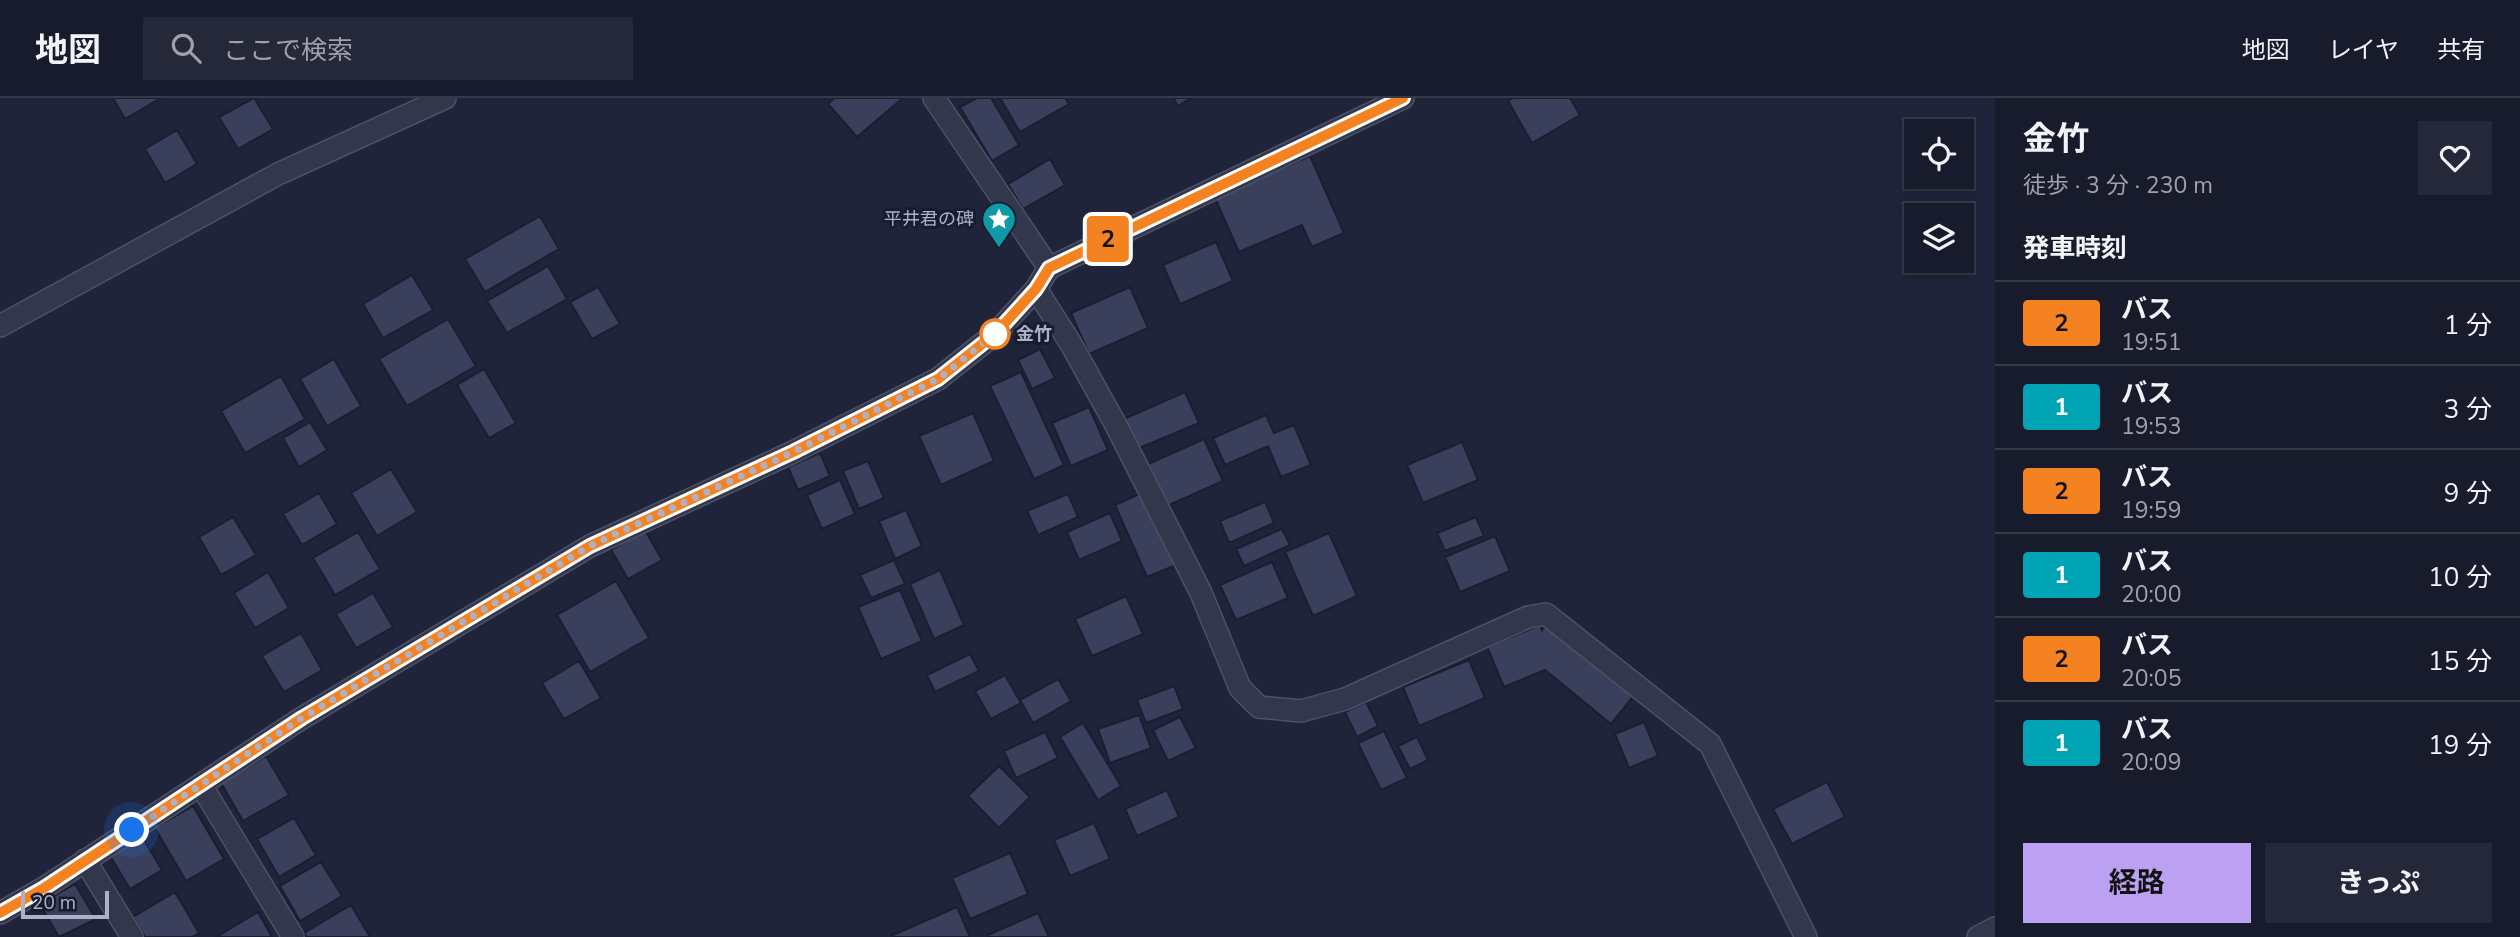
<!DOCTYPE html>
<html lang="ja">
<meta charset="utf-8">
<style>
:root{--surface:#171b2c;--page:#242838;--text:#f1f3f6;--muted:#9ea1a9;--line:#363948;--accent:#bca0f2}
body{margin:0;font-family:"Nunito Sans","Noto Sans JP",sans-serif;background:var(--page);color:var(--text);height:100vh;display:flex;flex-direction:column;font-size:26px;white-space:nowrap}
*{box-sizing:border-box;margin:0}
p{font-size:23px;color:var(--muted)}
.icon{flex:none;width:38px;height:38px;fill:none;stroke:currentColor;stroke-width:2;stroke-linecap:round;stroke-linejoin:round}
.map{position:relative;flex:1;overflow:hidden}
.sheet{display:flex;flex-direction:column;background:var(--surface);width:525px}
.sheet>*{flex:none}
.badge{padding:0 14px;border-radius:5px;font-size:24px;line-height:46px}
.buttons{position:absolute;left:1904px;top:21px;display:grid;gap:14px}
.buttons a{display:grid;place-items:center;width:70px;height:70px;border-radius:0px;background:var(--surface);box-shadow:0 4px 10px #0003,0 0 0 2px var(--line);font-size:35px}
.scale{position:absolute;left:21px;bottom:18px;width:88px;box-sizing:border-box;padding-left:7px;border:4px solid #adb1c8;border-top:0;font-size:19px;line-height:24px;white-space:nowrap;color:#adb1c8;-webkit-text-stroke:5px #181c30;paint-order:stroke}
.you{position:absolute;width:35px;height:35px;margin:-18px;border:5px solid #fff;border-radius:50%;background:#1a73e8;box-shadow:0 0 0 10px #1a73e833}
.map>.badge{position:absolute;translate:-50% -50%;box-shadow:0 0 0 4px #fff}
h2{padding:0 28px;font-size:26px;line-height:63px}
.round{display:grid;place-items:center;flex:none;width:74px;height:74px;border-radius:0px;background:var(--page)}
.summary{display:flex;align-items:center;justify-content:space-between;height:119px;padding:0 28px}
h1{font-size:33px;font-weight:700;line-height:52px}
.action{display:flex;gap:14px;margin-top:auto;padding:14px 28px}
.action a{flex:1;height:80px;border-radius:0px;background:var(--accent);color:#111;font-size:28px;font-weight:700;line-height:80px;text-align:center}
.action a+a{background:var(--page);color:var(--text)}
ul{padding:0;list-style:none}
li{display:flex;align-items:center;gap:21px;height:84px;padding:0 28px;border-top:2px solid var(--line)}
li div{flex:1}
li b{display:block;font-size:26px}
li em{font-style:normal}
li .badge{min-width:77px;font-weight:700;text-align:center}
header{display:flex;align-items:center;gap:42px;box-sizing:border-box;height:98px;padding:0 35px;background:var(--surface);border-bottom:2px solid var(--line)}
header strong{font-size:33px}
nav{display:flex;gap:38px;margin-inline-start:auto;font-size:24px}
.search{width:490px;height:63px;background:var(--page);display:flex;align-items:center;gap:18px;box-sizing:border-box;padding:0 24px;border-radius:0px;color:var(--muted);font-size:26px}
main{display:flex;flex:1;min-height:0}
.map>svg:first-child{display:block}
.building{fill:#3a3f5c;stroke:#1a1e32;stroke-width:2}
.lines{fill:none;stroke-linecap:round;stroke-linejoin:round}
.minor-casing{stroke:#4d5166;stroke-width:24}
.minor{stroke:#33374b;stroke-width:21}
.line-casing{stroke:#fff;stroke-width:16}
.line{stroke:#f58220;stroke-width:10}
.walk{stroke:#adb1c8;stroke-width:7;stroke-dasharray:0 12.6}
.stop-dot{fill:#fff;stroke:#f58220;stroke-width:3.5}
.labels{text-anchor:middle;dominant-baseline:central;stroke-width:6;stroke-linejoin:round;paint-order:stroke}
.poi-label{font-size:18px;fill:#adb1c8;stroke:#181c30;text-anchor:end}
.stop-label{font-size:18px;font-weight:bold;fill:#adb1c8;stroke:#181c30;text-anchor:start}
</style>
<header>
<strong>地図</strong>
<div class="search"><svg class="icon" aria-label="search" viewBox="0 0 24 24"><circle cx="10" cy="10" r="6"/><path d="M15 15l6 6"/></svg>ここで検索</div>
<nav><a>地図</a><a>レイヤ</a><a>共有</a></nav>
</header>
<main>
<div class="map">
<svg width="1995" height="839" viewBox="0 0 1995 839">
<rect width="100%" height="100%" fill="#1f243b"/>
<!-- building -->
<path class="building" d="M113,0H161L125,21Z
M254,0L273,31L238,51L219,19Z
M834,0H903L857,39L828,6Z
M977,0H991L1019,47L992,63L960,9Z
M1000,0H1065L1069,6L1020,34Z
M1173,0H1191L1178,8Z
M1513,0H1570L1580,17L1532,45L1508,3Z
M177,32L197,66L165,85L145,51Z
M1310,58L1344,135L1312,149L1302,127L1239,154L1215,100Z
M1050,61L1065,87L1023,111L1008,86Z
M540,118L559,151L485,194L465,161Z
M1216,144L1233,183L1180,206L1163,167Z
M548,168L567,201L507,235L487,203Z
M412,177L433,212L383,240L363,206Z
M598,189L620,226L592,241L570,204Z
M1130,189L1148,230L1089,256L1071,215Z
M448,221L476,268L407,308L379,261Z
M1040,251L1055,280L1032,291L1018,262Z
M334,261L361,308L327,328L300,281Z
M484,271L516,325L489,340L457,287Z
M1021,274L1064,367L1034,381L990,288Z
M281,278L305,321L245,355L221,313Z
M1185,294L1199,325L1137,351L1124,321Z
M1089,309L1108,352L1071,368L1052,325Z
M973,315L994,363L941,387L919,338Z
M1266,317L1274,335L1294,327L1311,367L1281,379L1268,348L1225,367L1213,340Z
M310,324L327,352L299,369L283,340Z
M1204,341L1223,383L1167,408L1148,366Z
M1462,344L1478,382L1423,405L1407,367Z
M820,355L830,378L798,392L788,369Z
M868,363L884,400L859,411L843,373Z
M391,371L417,414L377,438L351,395Z
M840,382L855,416L822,431L807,397Z
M1144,394L1176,467L1147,479L1115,407Z
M319,395L337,426L302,447L283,416Z
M1068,396L1078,419L1038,437L1027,413Z
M1265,404L1274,425L1229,445L1220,423Z
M906,412L922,448L895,461L879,423Z
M1110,415L1122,443L1079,462L1067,434Z
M233,419L256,457L221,477L199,439Z
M1476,419L1484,438L1445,453L1437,435Z
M1282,431L1290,447L1244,468L1236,451Z
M645,432L662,462L628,481L611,452Z
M358,434L380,471L335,497L313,460Z
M1329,435L1357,498L1313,518L1285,454Z
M1495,438L1510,473L1460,494L1445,459Z
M894,462L905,486L871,500L860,477Z
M1272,464L1288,500L1236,522L1220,487Z
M940,472L964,527L934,541L910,486Z
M268,474L289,510L255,530L234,495Z
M616,483L649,540L590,574L557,517Z
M900,492L922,543L881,561L858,509Z
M373,495L393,529L356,550L336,516Z
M1126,498L1143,536L1092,558L1075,521Z
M1549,524L1636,595L1611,626L1545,572L1504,589L1487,549L1540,527L1542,532Z
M301,535L322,572L284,594L262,558Z
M970,556L979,573L935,594L927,577Z
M1469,562L1485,600L1419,628L1403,589Z
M579,563L601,600L564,621L542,585Z
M1005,577L1021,605L991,621L975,593Z
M1058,581L1071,603L1033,625L1020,602Z
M1174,588L1183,611L1146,625L1137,602Z
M1366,604L1378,628L1357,639L1345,614Z
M1139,617L1151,650L1110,665L1098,631Z
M1180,619L1196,650L1168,663L1153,632Z
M1644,624L1658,658L1629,670L1615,636Z
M1083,625L1121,688L1098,702L1060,639Z
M1384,633L1407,680L1381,692L1358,645Z
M1045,634L1058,660L1016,680L1004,653Z
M1417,639L1428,662L1410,671L1398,648Z
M266,658L289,697L243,723L221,685Z
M999,668L1030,699L999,730L968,698Z
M1827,684L1845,719L1792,746L1773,711Z
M1167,692L1179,719L1137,738L1125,711Z
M193,708L224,761L186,783L155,730Z
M294,720L316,757L279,779L257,741Z
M1094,725L1110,761L1070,778L1054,742Z
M141,737L162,772L130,791L109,756Z
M1010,755L1028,796L970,821L952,780Z
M321,764L342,798L300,823L280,788Z
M75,786L96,821L59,839L40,806Z
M175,794L199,835L192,839H145L133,819Z
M351,807L370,839H307L304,835Z
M957,809L970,839H894L893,837Z
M258,814L272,839H216Z
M1038,815L1049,839H988V837Z"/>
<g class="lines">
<!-- minor casing -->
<g class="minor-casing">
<path id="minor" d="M934,0L1049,170
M1036,191L1071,246L1117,329L1201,495L1240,590L1259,609L1301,613L1345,601L1528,519L1546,516L1710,646L1806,839
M0,228L278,76L445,0
M201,687L293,839
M85,762L132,839
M0,815L44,790L302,620L590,448L793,354L938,281L996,235L1036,191L1049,170L1403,0
M1978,839L1995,830"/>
</g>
<!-- minor -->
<use href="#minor" class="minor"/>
</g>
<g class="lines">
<!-- line casing -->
<g class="line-casing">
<path id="line" d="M0,815L44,790L302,620L590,448L793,354L938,281L996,235L1036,191L1049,170L1403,0"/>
</g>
<!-- line -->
<use href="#line" class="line"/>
<!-- walk -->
<path class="walk" d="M132,732L302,620L590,448L793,354L938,281L995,236"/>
</g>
<!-- icons -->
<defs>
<g id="sight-pin" transform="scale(1.75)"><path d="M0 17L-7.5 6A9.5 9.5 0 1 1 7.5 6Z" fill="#0f9aa8" stroke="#181c30"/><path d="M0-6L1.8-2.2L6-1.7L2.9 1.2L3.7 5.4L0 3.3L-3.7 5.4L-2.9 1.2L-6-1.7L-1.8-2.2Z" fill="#fff"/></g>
</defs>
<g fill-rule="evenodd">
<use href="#sight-pin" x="999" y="121"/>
</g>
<!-- markers -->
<circle class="stop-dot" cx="995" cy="236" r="14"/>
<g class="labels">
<!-- poi labels -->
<g class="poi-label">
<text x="974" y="121">平井君の碑</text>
</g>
<!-- stop labels -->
<g class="stop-label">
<text x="1016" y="236">金竹</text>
</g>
</g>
</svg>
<div class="buttons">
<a><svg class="icon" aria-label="locate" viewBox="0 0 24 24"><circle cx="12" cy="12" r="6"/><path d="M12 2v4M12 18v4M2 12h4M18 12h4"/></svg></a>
<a><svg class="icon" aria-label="layers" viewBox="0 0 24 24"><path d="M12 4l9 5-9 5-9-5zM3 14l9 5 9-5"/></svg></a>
</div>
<div class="scale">20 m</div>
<div class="you" style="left:132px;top:732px"></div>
<b class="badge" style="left:1108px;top:141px;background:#f58220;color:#111">2</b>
</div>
<section class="sheet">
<div class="summary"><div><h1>金竹</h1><p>徒歩 · 3 分 · 230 m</p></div><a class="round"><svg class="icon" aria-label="heart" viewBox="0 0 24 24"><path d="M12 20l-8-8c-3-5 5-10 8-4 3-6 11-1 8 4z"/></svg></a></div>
<h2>発車時刻</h2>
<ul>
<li><span class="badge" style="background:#f58220;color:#111">2</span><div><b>バス</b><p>19:51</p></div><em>1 分</em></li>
<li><span class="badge" style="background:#00a3b4;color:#fff">1</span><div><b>バス</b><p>19:53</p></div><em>3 分</em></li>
<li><span class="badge" style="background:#f58220;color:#111">2</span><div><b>バス</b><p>19:59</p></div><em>9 分</em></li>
<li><span class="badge" style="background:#00a3b4;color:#fff">1</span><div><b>バス</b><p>20:00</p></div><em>10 分</em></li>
<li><span class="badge" style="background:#f58220;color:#111">2</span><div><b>バス</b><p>20:05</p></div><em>15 分</em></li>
<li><span class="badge" style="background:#00a3b4;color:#fff">1</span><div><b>バス</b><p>20:09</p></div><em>19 分</em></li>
</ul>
<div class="action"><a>経路</a><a>きっぷ</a></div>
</section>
</main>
